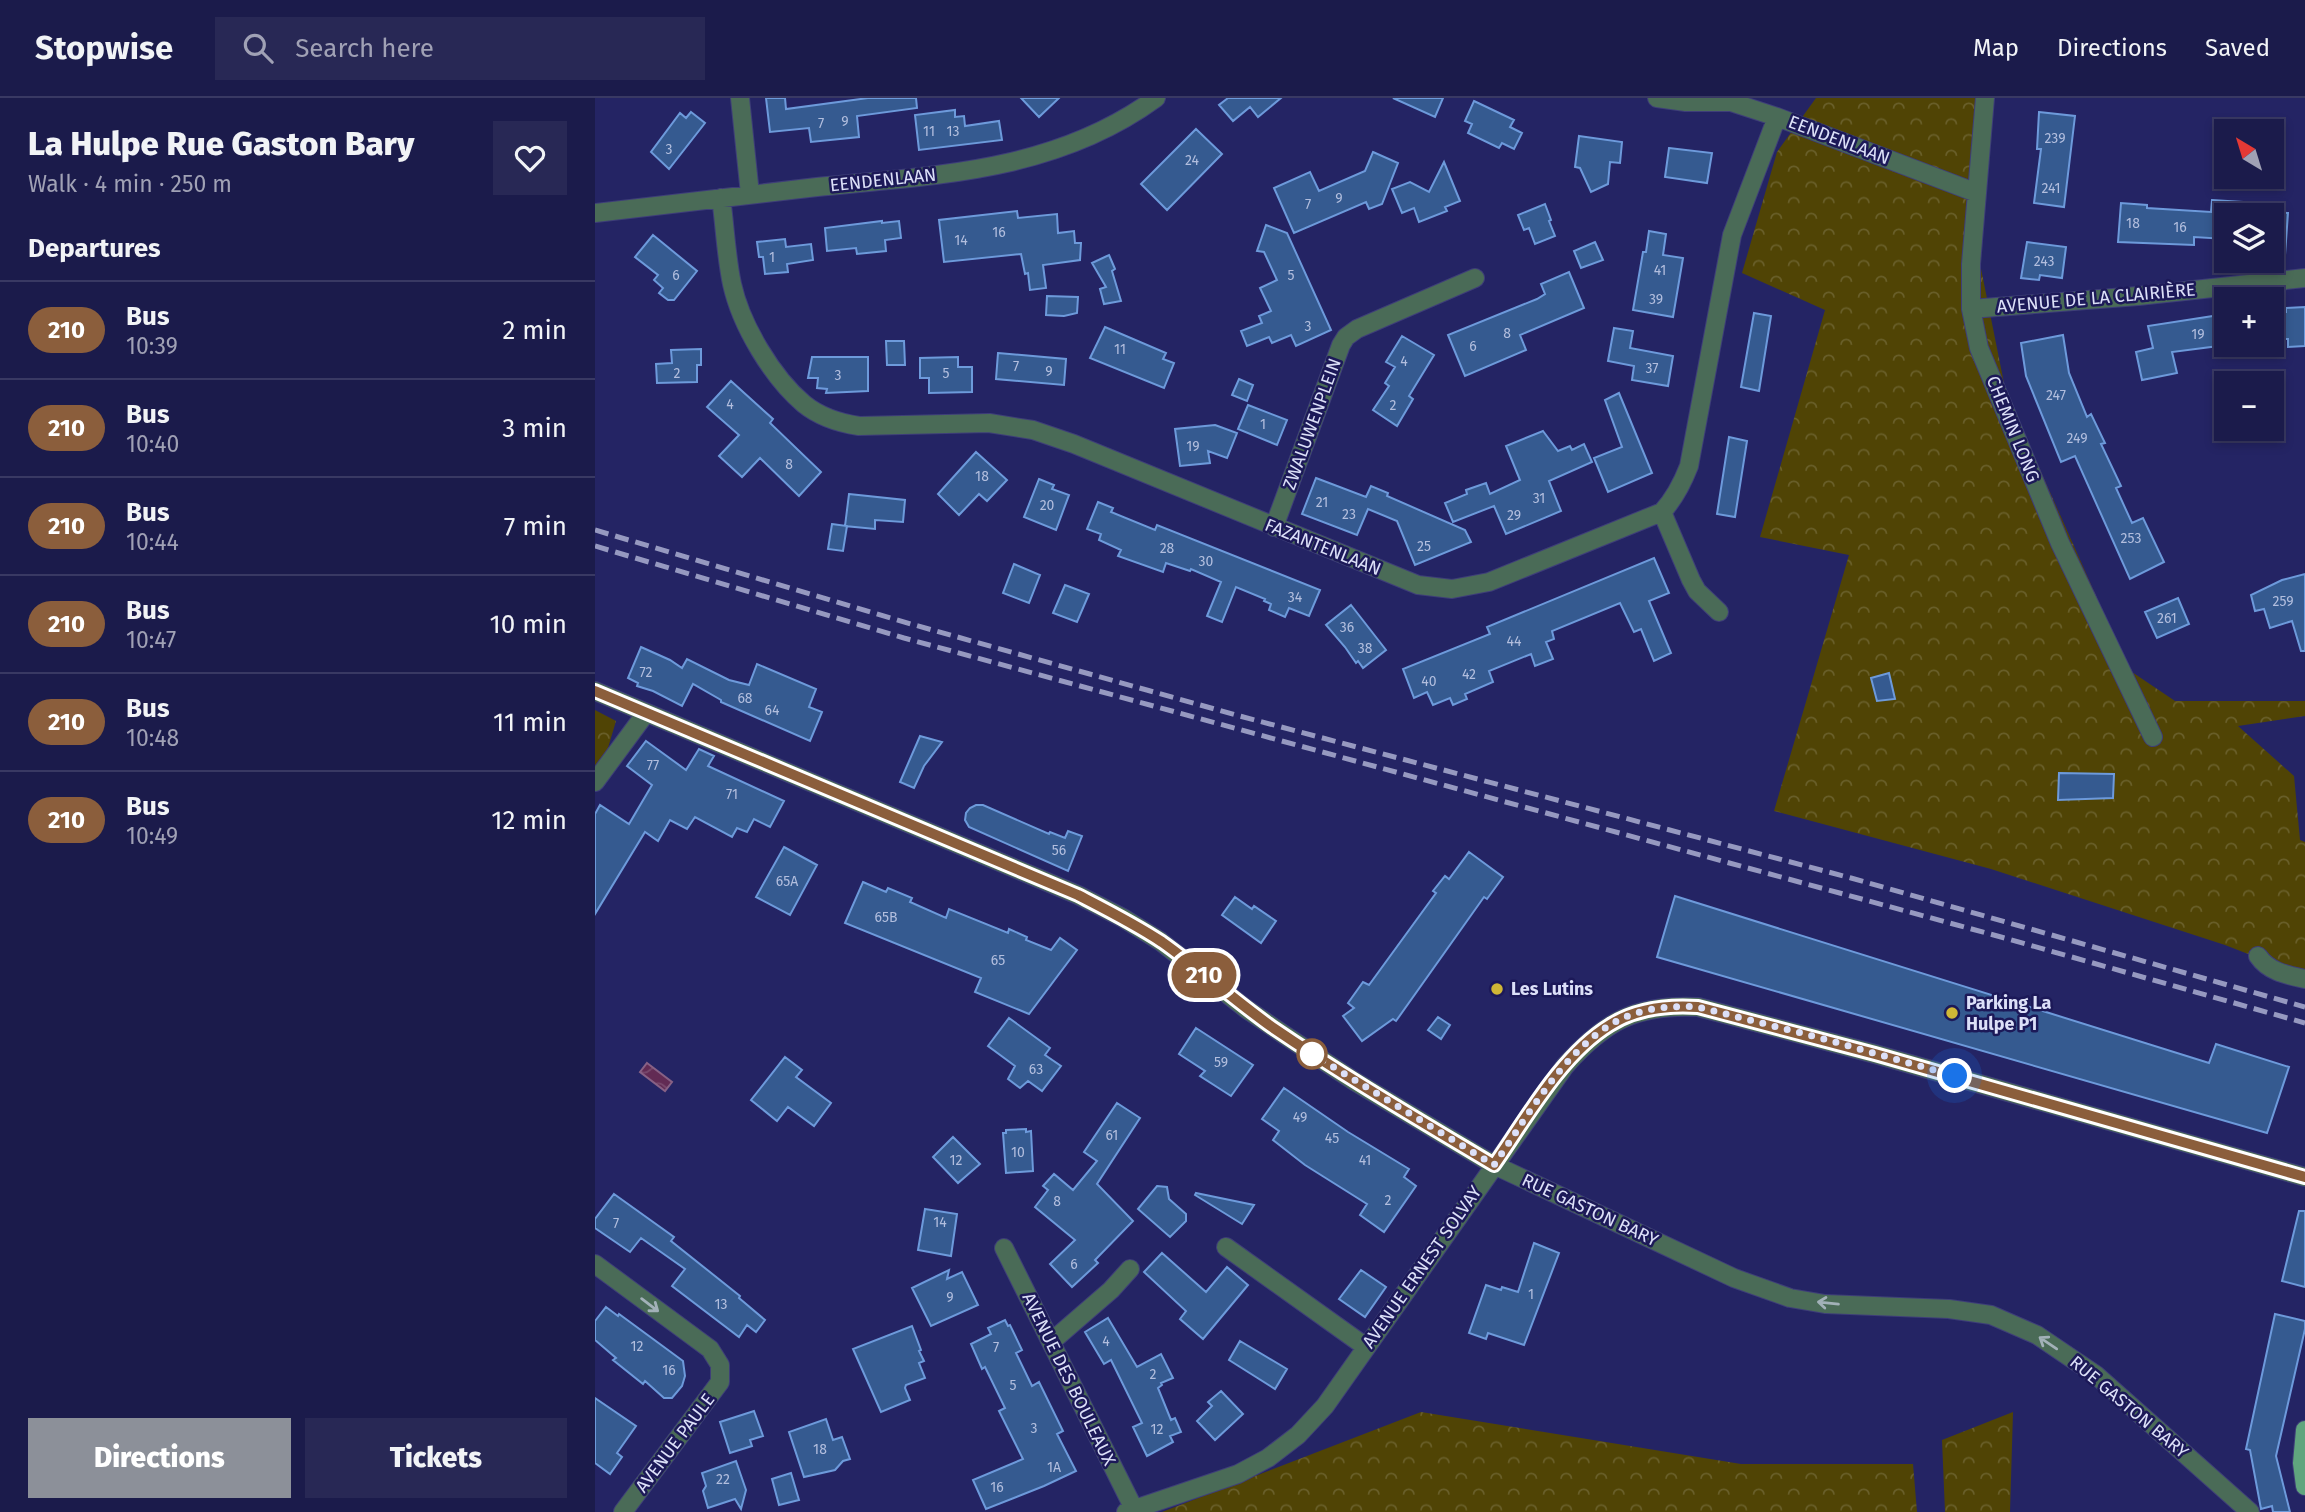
<!DOCTYPE html>
<meta charset="utf-8">
<style>
:root{--surface:#1b1b4b;--page:#282855;--text:#f1f3f6;--muted:#a0a1b5;--line:#393963;--accent:#8c9099}
body{margin:0;font-family:"Fira Sans",sans-serif;background:var(--page);color:var(--text);height:100vh;display:flex;flex-direction:column;font-size:26px;white-space:nowrap}
*{box-sizing:border-box;margin:0}
p{font-size:23px;color:var(--muted)}
.icon{flex:none;width:38px;height:38px;fill:none;stroke:currentColor;stroke-width:2;stroke-linecap:round;stroke-linejoin:round}
.map{position:relative;flex:1;overflow:hidden}
.side{display:flex;flex-direction:column;background:var(--surface);width:595px}
.side>*{flex:none}
.badge{padding:0 14px;border-radius:23px;font-size:24px;line-height:46px}
.needle{width:46px;rotate:322deg}
.fabs{position:absolute;left:1619px;top:21px;display:grid;gap:14px}
.fabs a{display:grid;place-items:center;width:70px;height:70px;border-radius:0px;background:var(--surface);box-shadow:0 4px 10px #0003,0 0 0 2px var(--line);font-size:35px}
.you{position:absolute;width:35px;height:35px;margin:-18px;border:5px solid #fff;border-radius:50%;background:#1a73e8;box-shadow:0 0 0 10px #1a73e833}
.map>.badge{position:absolute;translate:-50% -50%;box-shadow:0 0 0 4px #fff}
h2{padding:0 28px;font-size:26px;line-height:63px}
.round{display:grid;place-items:center;flex:none;width:74px;height:74px;border-radius:0px;background:var(--page)}
.headline{display:flex;align-items:center;justify-content:space-between;height:119px;padding:0 28px}
h1{font-size:33px;font-weight:800;line-height:52px}
.action{display:flex;gap:14px;margin-top:auto;padding:14px 28px}
.action a{flex:1;height:80px;border-radius:0px;background:var(--accent);color:#fff;font-size:28px;font-weight:800;line-height:80px;text-align:center}
.action a+a{background:var(--page);color:var(--text)}
ul{padding:0;list-style:none}
li{display:flex;align-items:center;gap:21px;height:98px;padding:0 28px;border-top:2px solid var(--line)}
li div{flex:1}
li b{display:block;font-size:26px}
li em{font-style:normal}
li .badge{min-width:77px;font-weight:700;text-align:center}
header{display:flex;align-items:center;gap:42px;box-sizing:border-box;height:98px;padding:0 35px;background:var(--surface);border-bottom:2px solid var(--line)}
header strong{font-size:33px}
nav{display:flex;gap:38px;margin-inline-start:auto;font-size:24px}
.search{width:490px;height:63px;background:var(--page);display:flex;align-items:center;gap:18px;box-sizing:border-box;padding:0 24px;border-radius:0px;color:var(--muted);font-size:26px}
main{display:flex;flex:1;min-height:0}
.map>svg:first-child{display:block}
.forest{fill:url(#forest-crowns)}
.water{fill:url(#water-waves);stroke:#876185;stroke-width:2}
.building{fill:#355a90;stroke:#6d9adb;stroke-width:2}
.lines{fill:none;stroke-linecap:round;stroke-linejoin:round}
.minor-casing{stroke:#3e3e79;stroke-width:20}
.major-casing{stroke:#3e3e79;stroke-width:20}
.minor{stroke:#4a6b57;stroke-width:18}
.major{stroke:#60a57e;stroke-width:18}
.rail{stroke:#9699c0;stroke-width:5;stroke-dasharray:14 7;stroke-linecap:butt}
.oneway{stroke:#a2b1b8}
.line-casing{stroke:#fff;stroke-width:16}
.line{stroke:#8b5e3c;stroke-width:10}
.walk{stroke:#dce0f8;stroke-width:7;stroke-dasharray:0 12.6}
.poi-dot{fill:#d0b736;stroke:#1c1958;stroke-width:2.5}
.stop-dot{fill:#fff;stroke:#8b5e3c;stroke-width:3.5}
.labels{text-anchor:middle;dominant-baseline:central;stroke-width:5;stroke-linejoin:round;paint-order:stroke}
.number-label{font-size:14px;fill:#b2bede}
.street-label{font-size:18px;fill:#dce0f8;stroke:#1c1958}
.poi-label{font-size:18px;font-weight:bold;fill:#dce0f8;stroke:#1c1958;text-anchor:start}
</style>
<header>
<strong>Stopwise</strong>
<div class="search"><svg class="icon" aria-label="search" viewBox="0 0 24 24"><circle cx="10" cy="10" r="6"/><path d="M15 15l6 6"/></svg>Search here</div>
<nav><a>Map</a><a>Directions</a><a>Saved</a></nav>
</header>
<main>
<section class="side">
<div class="headline"><div><h1>La Hulpe Rue Gaston Bary</h1><p>Walk · 4 min · 250 m</p></div><a class="round"><svg class="icon" aria-label="heart" viewBox="0 0 24 24"><path d="M12 20l-8-8c-3-5 5-10 8-4 3-6 11-1 8 4z"/></svg></a></div>
<h2>Departures</h2>
<ul>
<li><span class="badge" style="background:#8b5e3c;color:#fff">210</span><div><b>Bus</b><p>10:39</p></div><em>2 min</em></li>
<li><span class="badge" style="background:#8b5e3c;color:#fff">210</span><div><b>Bus</b><p>10:40</p></div><em>3 min</em></li>
<li><span class="badge" style="background:#8b5e3c;color:#fff">210</span><div><b>Bus</b><p>10:44</p></div><em>7 min</em></li>
<li><span class="badge" style="background:#8b5e3c;color:#fff">210</span><div><b>Bus</b><p>10:47</p></div><em>10 min</em></li>
<li><span class="badge" style="background:#8b5e3c;color:#fff">210</span><div><b>Bus</b><p>10:48</p></div><em>11 min</em></li>
<li><span class="badge" style="background:#8b5e3c;color:#fff">210</span><div><b>Bus</b><p>10:49</p></div><em>12 min</em></li>
</ul>
<div class="action"><a>Directions</a><a>Tickets</a></div>
</section>
<div class="map">
<svg width="1710" height="1414" viewBox="0 0 1710 1414">
<defs>
<pattern id="forest-crowns" width="20" height="18" patternUnits="userSpaceOnUse" patternTransform="scale(1.75)"><rect width="20" height="18" fill="#504405"/><path d="M2 6a3 3 0 1 1 6 0M12 15a3 3 0 1 1 6 0" fill="none" stroke="#695f2a"/></pattern>
<pattern id="water-waves" width="16" height="10" patternUnits="userSpaceOnUse" patternTransform="scale(1.75)"><rect width="16" height="10" fill="#622b54"/><path d="M0 5q4-4 8 0t8 0" fill="none" stroke="#78496d"/></pattern>
</defs>
<rect width="100%" height="100%" fill="#242464"/>
<!-- forest -->
<path class="forest" d="M1221,0H1382L1373,106L1411,295L1534,572L1580,603H1710V618L1643,628L1699,678L1705,742L1710,744V878L1630,847L1396,771L1179,713L1254,457L1165,439L1230,212L1147,175L1182,54Z
M0,612L21,623L10,660L0,674Z
M826,1314L1146,1366H1318L1322,1414H567Z
M1418,1314L1415,1414H1350L1347,1342Z"/>
<!-- water -->
<path class="water" d="M52,965L77,984L70,993L45,974Z"/>
<!-- building -->
<path class="building" d="M171,0H190L191,11L273,0H321L322,10L262,18L264,39L216,44L214,30L175,34Z
M426,0H464L444,19Z
M633,0H686L663,19L655,9L638,23L624,7Z
M798,0H848L840,19Z
M879,3L919,22L915,29L927,35L919,51L907,45L904,50L873,35L877,26L870,23Z
M360,12V19L369,18L370,28L404,23L407,42L324,52L320,17Z
M96,14L110,25L74,71L56,54L85,15L91,20Z
M1444,14L1480,18L1469,109L1439,105L1446,51H1442Z
M601,31L627,56L572,112L546,86Z
M984,38L1027,44L1025,65L1015,64L1013,86L996,94L985,70L980,69Z
M1074,50L1117,55L1112,85L1070,79Z
M778,54L803,65L787,106L774,111L771,104L699,135L679,90L715,74L724,93L770,73Z
M849,64L865,103L850,109L852,113L824,124L819,110L807,115L797,91L815,84L834,94Z
M1617,102L1663,105V117H1631V141L1599,139V147L1523,144L1526,105L1552,107V110L1616,114Z
M950,106L956,122L954,123L960,138L940,146L934,130L929,132L923,117Z
M422,113L423,120L462,116L463,135L479,133L480,145H486L485,162L448,167L451,190L435,192L433,175L430,176L426,156L349,164L344,122Z
M1676,114L1693,115L1689,171L1676,170Z
M287,123V125L304,123L306,140L290,142L291,153L262,156L261,150L232,153L230,130Z
M671,127L692,135L736,232L701,248L696,237L677,245L674,239L652,248L646,233L667,225L664,218L676,213L665,190L682,182L669,154L662,153Z
M1054,133L1071,136L1068,157L1088,160L1078,219L1038,212L1048,154H1051Z
M58,137L102,173L79,202H73L64,195L68,190L59,182L63,177L40,159Z
M190,141L191,149L216,146L218,162L192,166L193,174L170,176L168,159H164L162,144Z
M1000,144L1008,162L986,170L979,153Z
M1432,144L1471,149L1467,180L1445,177L1444,182L1426,180Z
M514,157L520,171L517,173L526,203L509,206L505,191L511,189L497,165Z
M974,174L989,210L925,237L931,252L870,278L853,237L942,201L950,196L946,186Z
M452,198L483,199L482,215L469,218L451,217Z
M1710,209V248L1693,249V241H1678L1676,215L1691,214V210Z
M1159,215L1176,218L1164,293L1146,289Z
M1631,216V247L1577,254L1582,275L1547,282L1541,254L1558,250L1553,228Z
M510,229L571,255L568,261L579,265L569,290L495,260Z
M1019,230L1038,233L1035,250L1078,258L1073,288L1037,282L1039,268L1013,263Z
M1468,237L1474,275L1492,319L1496,316L1510,345L1506,346L1526,388L1521,390L1537,425L1548,420L1569,464L1535,481L1480,358L1466,364L1431,278L1426,245Z
M807,238L839,257L814,298L818,301L802,328L778,312L794,288L790,285L800,269L791,264Z
M291,243H309L310,267H292Z
M106,251V267H102V284L62,285L61,266L77,265L76,252Z
M403,255L471,261L469,287L401,281Z
M217,259H273V293L231,295L232,291L222,290L223,280H213Z
M363,259V269H377V294L334,295V280H325V260Z
M644,281L658,287L652,303L637,297Z
M136,283L178,321L175,325L226,374L204,398L165,360L147,379L124,358L144,337L112,309Z
M1024,295L1057,375L1013,394L999,360L1027,349L1010,302Z
M653,307L692,322L682,347L643,331Z
M620,327L642,335L632,360L613,353L615,365L585,368L580,331Z
M948,333L963,353L975,348L977,352L989,346L997,364L954,383L966,413L911,436L899,408L858,424L850,405L872,396L871,392L891,385L895,396L925,382L911,348Z
M1134,339L1152,343L1140,419L1122,416Z
M381,354L412,382L392,403L384,396L364,417L343,396Z
M721,380L771,399L776,388L793,395L792,398L870,432L876,444L820,467L802,423L773,411L762,437L707,416Z
M444,381L459,387L457,391L474,397L461,432L429,419Z
M254,396L310,402L308,424L280,422V431L250,428Z
M503,404L518,410L516,414L560,432L562,427L725,492L714,518L694,510L690,519L674,512L676,506L669,503L670,501L641,489L627,524L612,518L626,484L596,471L595,473L571,465L568,474L523,458L526,452L504,442L506,436L492,431Z
M237,426L252,428L248,453L233,451Z
M1059,460L1074,495L1054,503L1076,555L1059,563L1046,531L1039,534L1025,505L957,533L959,541L951,544L958,561L940,568L936,556L894,573L898,584L870,596L872,601L858,607L855,600L838,607L832,594L819,600L808,571L895,536L892,529Z
M419,466L445,477L434,505L408,495Z
M1710,476V553H1706L1697,523L1675,530L1669,511L1660,513L1656,497L1687,482Z
M470,487L494,496L482,524L458,515Z
M1583,500L1594,526L1562,540L1550,514Z
M756,507L791,552L768,570L763,563L761,565L750,549L731,527Z
M46,549L75,562L87,570L92,561L134,582L154,587L162,566L221,591L214,609L227,614L215,643L126,604V602L98,586L87,608L58,593L42,588L43,585L33,580Z
M1294,575L1300,601L1282,603L1276,580Z
M325,638L347,644L329,668L319,690L305,684Z
M51,643L91,672L104,651L119,658L113,668L189,703L175,729L159,721L152,734L142,730L137,739L100,719L92,731L75,722L63,743L50,734L0,816V716L5,707L34,726L57,687L32,668Z
M1464,675L1519,676L1518,700L1463,702Z
M381,707H388L454,736L455,734L470,740L473,733L487,738L473,773L374,729L370,722L371,715L375,710Z
M189,749L222,767L195,817L161,799Z
M874,754L908,779L892,801L889,799L801,923L798,921L767,943L748,918L759,910L753,905L768,884L774,887L841,795L838,793L850,778L854,781Z
M268,784L291,794L293,790L317,800L315,804L351,820L354,811L413,835L414,831L432,839L431,842L456,852L465,840L482,852L434,916L380,894L386,880L250,825Z
M1080,798L1614,965L1621,946L1694,969L1672,1035L1062,859Z
M640,799L657,811L659,808L681,823L666,845L627,817Z
M843,919L855,927L846,941L833,932Z
M414,920L455,950L450,957L466,968L447,993L433,983L425,990L413,981L420,968L393,948Z
M601,930L658,967L636,998L605,978L610,973L584,956Z
M190,959L207,972L201,979L236,1005L219,1028L193,1009L182,1023L156,1002Z
M689,990L753,1034L814,1071L809,1079L821,1088L789,1134L765,1117L772,1106L710,1067L678,1042L684,1033L667,1021Z
M522,1005L545,1020L502,1086L538,1123L500,1162L503,1165L477,1189L455,1166L480,1142L440,1109L453,1092L448,1088L459,1076L478,1092L502,1063L489,1054Z
M431,1031V1034L436,1033L438,1073L411,1075L408,1035H411V1032Z
M358,1039L385,1066L363,1085L338,1059Z
M562,1088L572,1089L574,1101L591,1116V1123L575,1139L543,1111Z
M601,1095L659,1107L647,1126L600,1097Z
M19,1096L79,1139L76,1143L145,1198L144,1200L170,1222L161,1234L152,1227L144,1239L77,1188L90,1171L46,1140L35,1154L0,1130V1121Z
M330,1111L362,1116L356,1158L323,1152Z
M1704,1113H1710V1189L1687,1183Z
M939,1145L964,1155L929,1247L893,1235L891,1241L874,1235L891,1187L906,1192L907,1189L923,1194Z
M567,1155L611,1194L632,1169L653,1187L608,1241L585,1221L591,1213L549,1174Z
M354,1172L352,1181L367,1174L383,1207L336,1228L317,1190Z
M766,1172L791,1189L770,1219L744,1201Z
M11,1209L23,1218L24,1216L88,1263L90,1278L87,1288L77,1300H69L50,1283L48,1286L18,1262L21,1260L0,1242V1223Z
M1680,1216L1710,1223V1231L1681,1358L1695,1414H1678L1677,1408L1666,1411L1655,1352L1651,1351Z
M513,1220L542,1269L566,1256L578,1280L566,1285L567,1287L563,1290L576,1322L580,1320L586,1334L575,1338L578,1344L552,1358L538,1329L547,1325L516,1262L509,1266L490,1234Z
M410,1222L413,1228L415,1227L427,1252L421,1255L437,1288L444,1284L468,1333L462,1336L481,1373L449,1388L391,1411L378,1382L428,1361L404,1313L410,1310L390,1269L387,1271L376,1246L396,1236L393,1230Z
M317,1228L326,1252L324,1253L329,1263L324,1265L330,1280L311,1287L310,1290L315,1302L286,1314L258,1251Z
M645,1243L692,1271L680,1291L634,1262Z
M626,1293L648,1316L620,1342L602,1323L617,1308L613,1304Z
M0,1300L41,1328L22,1355L27,1359L15,1376L0,1365Z
M159,1313L168,1338L155,1342L157,1348L135,1355L125,1324Z
M231,1321L238,1342L247,1339L255,1361L248,1363L240,1372L209,1379L194,1334Z
M141,1363L151,1392L146,1411L140,1401L113,1410L108,1393L111,1388L107,1375Z
M196,1375L204,1402L184,1407L177,1381Z"/>
<g class="lines">
<!-- minor casing -->
<g class="minor-casing">
<path id="minor" d="M145,0L155,96
M1062,0L1091,4H1136L1182,19L1382,95
M1390,0L1376,166V211L1384,250L1465,445L1558,639
M126,100C130,128 131,158 137,186C146,227 177,279 209,306C225,319 244,325 264,328L394,325L438,332L479,346L823,487L857,491L894,484L1067,414C1080,400 1087,386 1094,368L1137,137L1182,19
M0,115C74,106 148,97 222,89C341,77 460,74 561,0
M1376,211L1543,198L1710,180
M1067,414L1096,482L1102,493L1124,514
M679,429L746,247L751,239L762,231L880,180
M0,593L483,797L528,820L565,843L650,910L688,936L759,983L899,1067L1139,1180L1195,1200L1230,1206L1354,1211L1396,1217L1442,1237L1501,1277L1655,1414
M0,684L51,615
M1663,858C1674,874 1692,877 1710,881
M631,1149L771,1249
M409,1150L539,1411
M0,1166L115,1251L125,1267V1284L28,1414
M456,1244L516,1192L535,1171
M531,1414L643,1376L673,1360L703,1337L730,1308L970,968C1010,923 1041,906 1103,909L1280,956L1710,1079"/>
</g>
<!-- major casing -->
<g class="major-casing">
<path id="major" d="M1710,1332L1707,1365L1710,1388"/>
</g>
<!-- minor -->
<use href="#minor" class="minor"/>
<!-- major -->
<use href="#major" class="major"/>
<!-- rail -->
<path class="rail" d="M0,432L316,526L641,617L1256,780L1710,909
M0,448L309,540L1406,839L1710,925"/>
</g>
<!-- one-way arrows -->
<defs><path id="oneway-shaft" d="M-6 0H5M1.5-3L5.5 0L1.5 3" fill="none" stroke-width="1.6" stroke-linecap="round" stroke-linejoin="round" transform="scale(1.75)"/></defs>
<g class="oneway">
<use href="#oneway-shaft" transform="translate(1233 1205) rotate(-174)"/>
<use href="#oneway-shaft" transform="translate(55 1207) rotate(37)"/>
<use href="#oneway-shaft" transform="translate(1453 1245) rotate(-146)"/>
</g>
<g class="lines">
<!-- line casing -->
<g class="line-casing">
<path id="line" d="M0,593L483,797C512,812 540,826 567,844C605,871 639,902 677,929C749,978 824,1022 899,1067C931,1021 966,957 1015,927C1040,911 1073,907 1103,909L1280,956L1710,1079"/>
</g>
<!-- line -->
<use href="#line" class="line"/>
<!-- walk -->
<path class="walk" d="M717,956L899,1067C931,1021 966,957 1015,927C1040,911 1073,907 1103,909L1222,939L1360,978"/>
</g>
<!-- markers -->
<g class="poi-dot">
<circle cx="902" cy="891" r="7"/>
<circle cx="1357" cy="915" r="7"/>
</g>
<circle class="stop-dot" cx="717" cy="956" r="14"/>
<g class="labels">
<!-- number labels -->
<g class="number-label">
<text x="250" y="23">9</text>
<text x="226" y="25">7</text>
<text x="334" y="33">11</text>
<text x="358" y="33">13</text>
<text x="1460" y="40">239</text>
<text x="74" y="51">3</text>
<text x="597" y="62">24</text>
<text x="1456" y="90">241</text>
<text x="744" y="100">9</text>
<text x="713" y="106">7</text>
<text x="1538" y="125">18</text>
<text x="1585" y="129">16</text>
<text x="404" y="134">16</text>
<text x="366" y="142">14</text>
<text x="177" y="159">1</text>
<text x="1449" y="163">243</text>
<text x="1065" y="172">41</text>
<text x="81" y="177">6</text>
<text x="696" y="177">5</text>
<text x="1061" y="201">39</text>
<text x="713" y="228">3</text>
<text x="912" y="235">8</text>
<text x="1603" y="236">19</text>
<text x="878" y="248">6</text>
<text x="525" y="251">11</text>
<text x="809" y="263">4</text>
<text x="421" y="268">7</text>
<text x="1057" y="270">37</text>
<text x="454" y="273">9</text>
<text x="82" y="275">2</text>
<text x="351" y="275">5</text>
<text x="243" y="277">3</text>
<text x="1461" y="297">247</text>
<text x="135" y="306">4</text>
<text x="798" y="307">2</text>
<text x="668" y="326">1</text>
<text x="1482" y="340">249</text>
<text x="598" y="348">19</text>
<text x="194" y="366">8</text>
<text x="387" y="378">18</text>
<text x="944" y="400">31</text>
<text x="727" y="404">21</text>
<text x="452" y="407">20</text>
<text x="754" y="416">23</text>
<text x="919" y="417">29</text>
<text x="1536" y="440">253</text>
<text x="829" y="448">25</text>
<text x="572" y="450">28</text>
<text x="611" y="463">30</text>
<text x="700" y="499">34</text>
<text x="1688" y="503">259</text>
<text x="1572" y="520">261</text>
<text x="752" y="529">36</text>
<text x="919" y="543">44</text>
<text x="770" y="550">38</text>
<text x="51" y="574">72</text>
<text x="874" y="576">42</text>
<text x="834" y="583">40</text>
<text x="150" y="600">68</text>
<text x="177" y="612">64</text>
<text x="58" y="667">77</text>
<text x="137" y="696">71</text>
<text x="464" y="752">56</text>
<text x="192" y="783">65A</text>
<text x="291" y="819">65B</text>
<text x="403" y="862">65</text>
<text x="626" y="964">59</text>
<text x="441" y="971">63</text>
<text x="705" y="1019">49</text>
<text x="517" y="1037">61</text>
<text x="737" y="1040">45</text>
<text x="423" y="1054">10</text>
<text x="361" y="1062">12</text>
<text x="770" y="1062">41</text>
<text x="793" y="1102">2</text>
<text x="462" y="1103">8</text>
<text x="345" y="1124">14</text>
<text x="21" y="1125">7</text>
<text x="479" y="1166">6</text>
<text x="936" y="1196">1</text>
<text x="355" y="1199">9</text>
<text x="126" y="1206">13</text>
<text x="511" y="1243">4</text>
<text x="42" y="1248">12</text>
<text x="401" y="1249">7</text>
<text x="74" y="1272">16</text>
<text x="558" y="1276">2</text>
<text x="418" y="1287">5</text>
<text x="439" y="1330">3</text>
<text x="562" y="1331">12</text>
<text x="225" y="1351">18</text>
<text x="459" y="1369">1A</text>
<text x="128" y="1381">22</text>
<text x="402" y="1389">16</text>
</g>
<!-- street labels -->
<g class="street-label">
<text transform="translate(1244 42) rotate(21)">EENDENLAAN</text>
<text transform="translate(288 82) rotate(-6)">EENDENLAAN</text>
<text transform="translate(1501 200) rotate(-5)">AVENUE DE LA CLAIRIÈRE</text>
<text transform="translate(717 326) rotate(-70)">ZWALUWENPLEIN</text>
<text transform="translate(1418 331) rotate(68)">CHEMIN LONG</text>
<text transform="translate(728 449) rotate(22)">FAZANTENLAAN</text>
<text transform="translate(995 1112) rotate(25)">RUE GASTON BARY</text>
<text transform="translate(827 1169) rotate(-55)">AVENUE ERNEST SOLVAY</text>
<text transform="translate(474 1281) rotate(64)">AVENUE DES BOULEAUX</text>
<text transform="translate(1534 1309) rotate(40)">RUE GASTON BARY</text>
<text transform="translate(80 1345) rotate(-53)">AVENUE PAULE</text>
</g>
<!-- poi labels -->
<g class="poi-label">
<text x="916" y="891">Les Lutins</text>
<text x="1371" y="905">Parking La<tspan x="1371" dy="21">Hulpe P1</tspan></text>
</g>
</g>
</svg>
<div class="fabs">
<a><svg class="needle" viewBox="-14 -14 28 28"><path d="M0-13l5 13h-10z" fill="#e53935"/><path d="M0 13l5-13h-10z" fill="#a0a1b5"/></svg></a>
<a><svg class="icon" aria-label="layers" viewBox="0 0 24 24"><path d="M12 4l9 5-9 5-9-5zM3 14l9 5 9-5"/></svg></a>
<a>+</a>
<a>−</a>
</div>
<div class="you" style="left:1360px;top:978px"></div>
<b class="badge" style="left:609px;top:877px;background:#8b5e3c;color:#fff">210</b>
</div>
</main>
